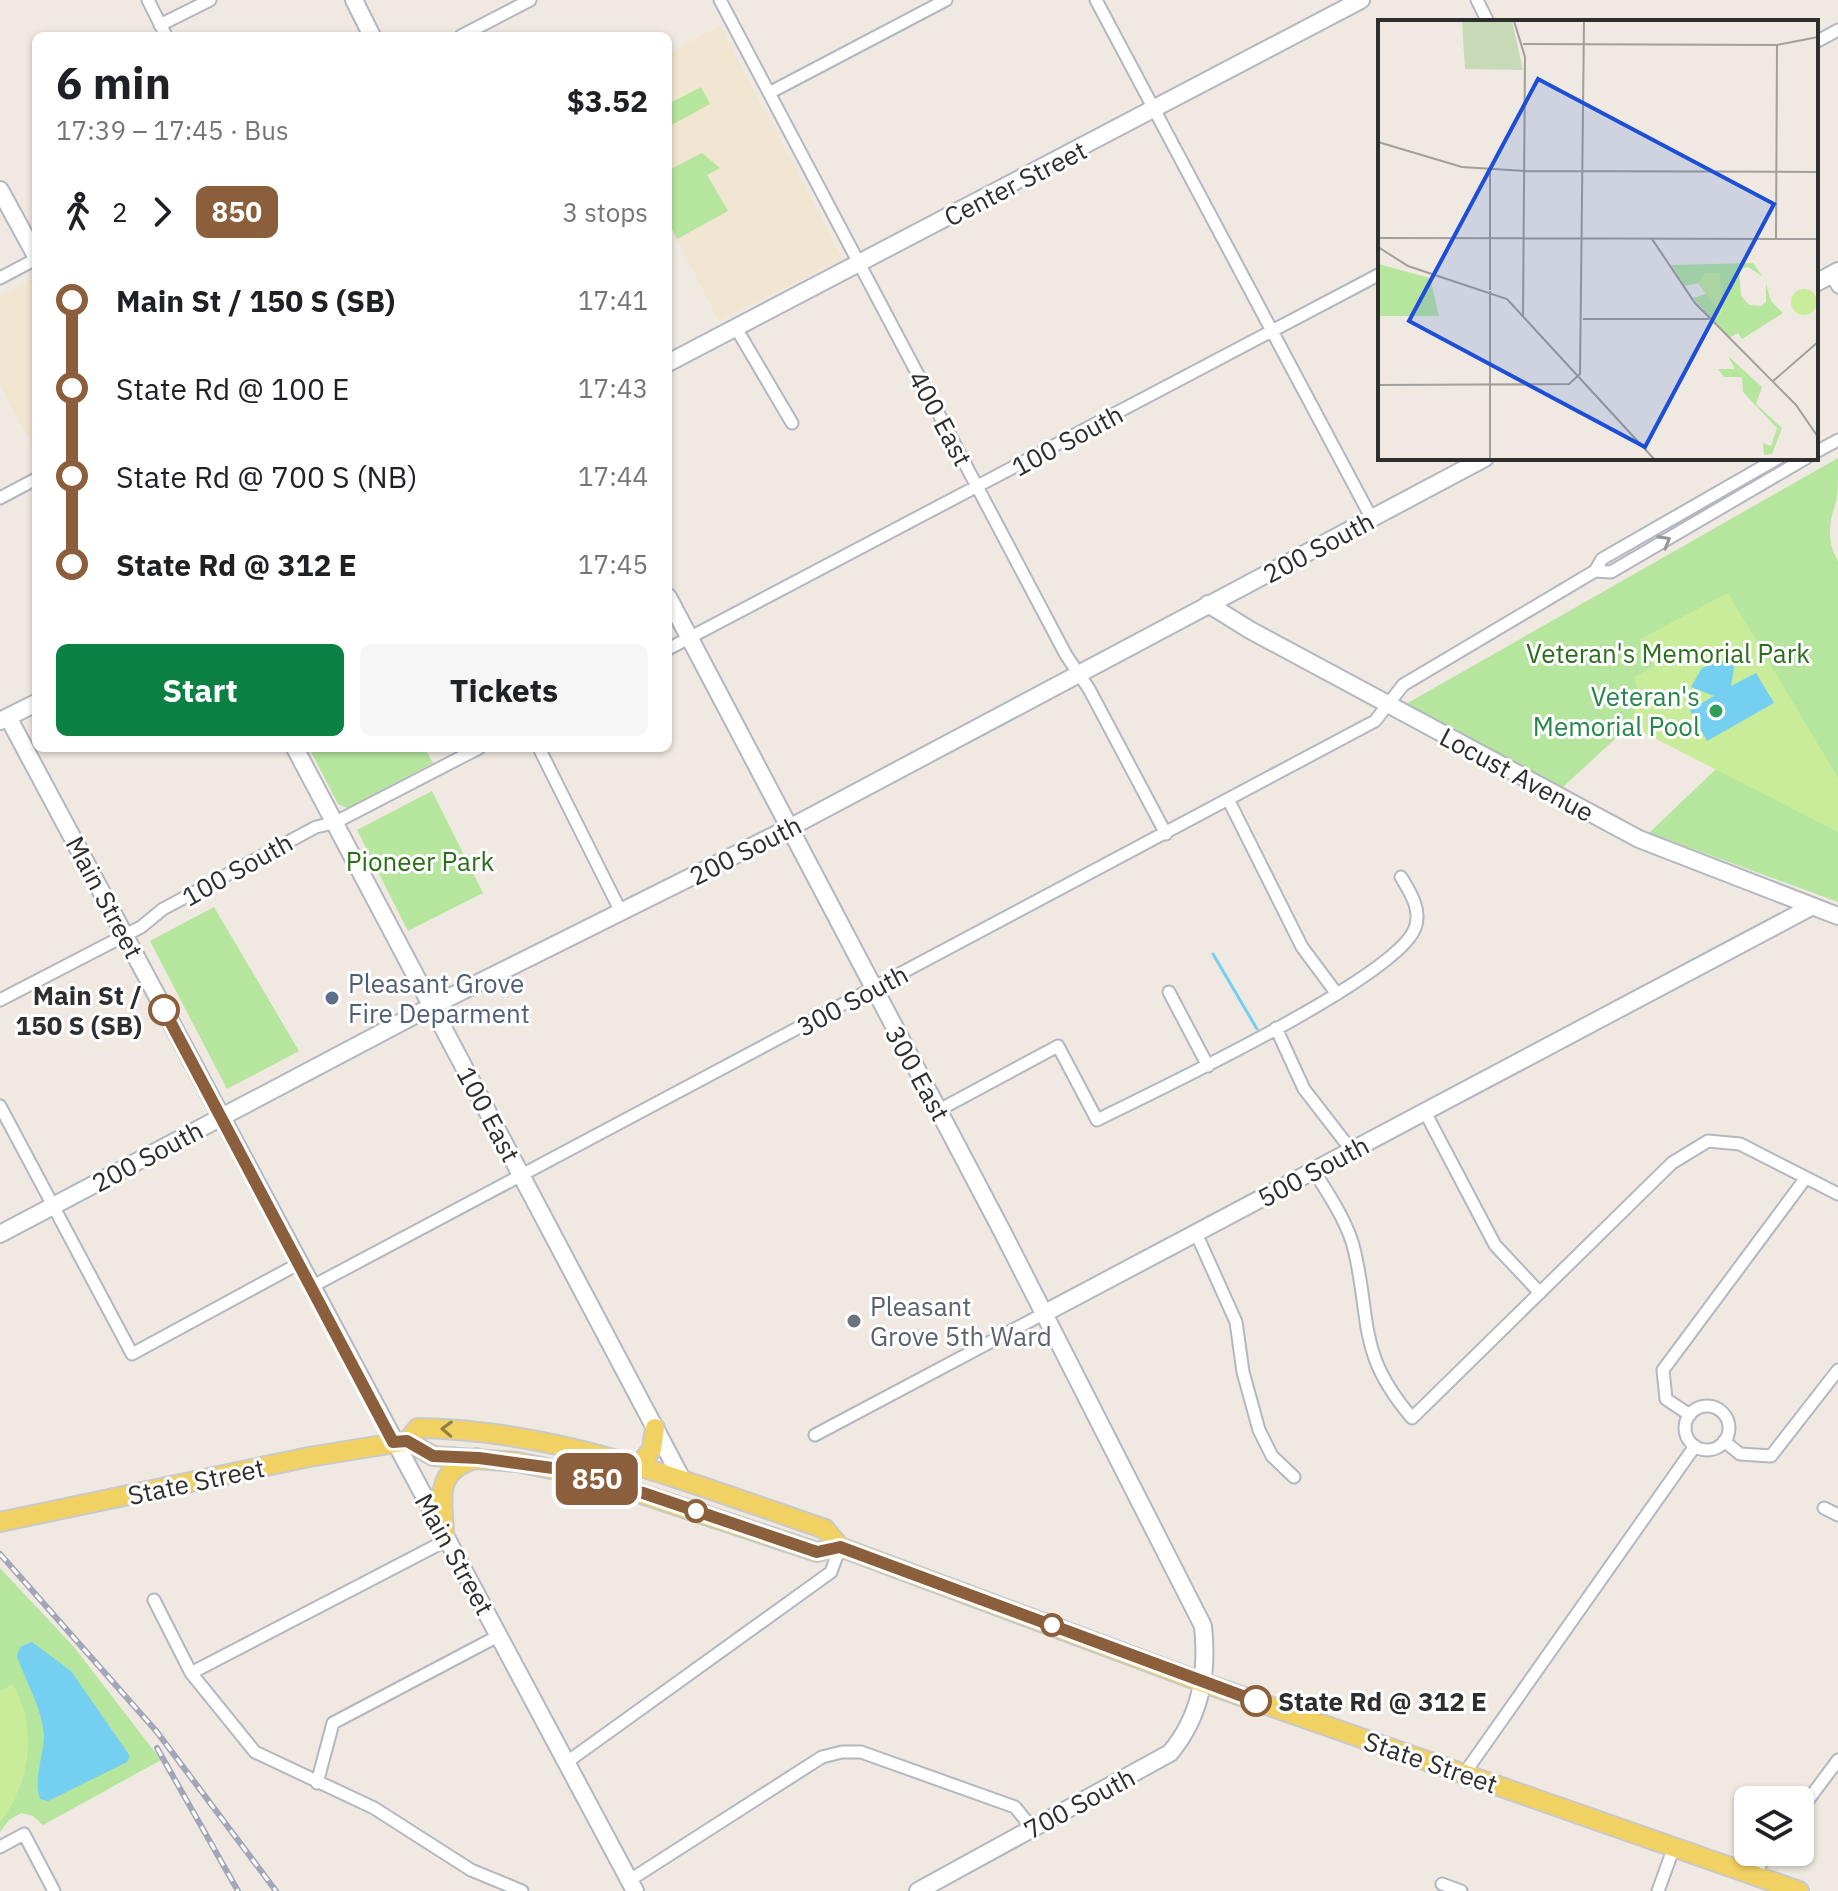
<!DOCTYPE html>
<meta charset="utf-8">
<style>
:root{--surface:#fff;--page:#f6f6f6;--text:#202124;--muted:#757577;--accent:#0b8043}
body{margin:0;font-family:"IBM Plex Sans",sans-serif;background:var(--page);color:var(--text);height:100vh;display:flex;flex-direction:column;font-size:30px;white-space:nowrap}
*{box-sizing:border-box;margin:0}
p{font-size:26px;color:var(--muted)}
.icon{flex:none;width:44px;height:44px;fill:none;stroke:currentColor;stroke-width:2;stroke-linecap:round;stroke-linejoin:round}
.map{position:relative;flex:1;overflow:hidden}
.sheet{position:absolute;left:32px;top:32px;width:640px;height:720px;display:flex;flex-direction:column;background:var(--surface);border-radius:12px;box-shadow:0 2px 6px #0004}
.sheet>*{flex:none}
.badge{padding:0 16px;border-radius:12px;font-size:28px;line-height:52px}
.controls{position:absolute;left:1734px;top:1786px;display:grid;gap:16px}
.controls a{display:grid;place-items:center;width:80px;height:80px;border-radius:12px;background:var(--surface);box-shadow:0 2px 6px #0004;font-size:40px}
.map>.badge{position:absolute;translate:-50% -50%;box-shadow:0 0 0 4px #fff}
.legs{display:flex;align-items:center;gap:12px;height:88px;padding:0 24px;font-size:26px}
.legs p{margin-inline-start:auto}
.summary{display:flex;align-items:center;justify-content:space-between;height:136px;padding:0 24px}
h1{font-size:44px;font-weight:700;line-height:60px}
.action{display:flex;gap:16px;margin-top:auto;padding:16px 24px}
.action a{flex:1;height:92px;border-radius:12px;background:var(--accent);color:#fff;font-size:32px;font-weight:700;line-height:92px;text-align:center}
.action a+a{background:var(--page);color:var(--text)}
ul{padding:0 24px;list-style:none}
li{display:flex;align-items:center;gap:28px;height:88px;font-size:30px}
li i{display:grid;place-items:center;width:12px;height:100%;margin:0 10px;background:currentColor}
li i::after{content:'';width:20px;height:20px;margin:-10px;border:6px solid;border-radius:50%;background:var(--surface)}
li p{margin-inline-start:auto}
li:first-child i{background:linear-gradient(#0000 50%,currentColor 0)}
li:last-child i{background:linear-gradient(currentColor 50%,#0000 0)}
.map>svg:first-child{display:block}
.education{fill:#f0e6d1}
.green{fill:#b6e59e}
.pitch{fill:#c9ec9a}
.water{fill:#75cff0}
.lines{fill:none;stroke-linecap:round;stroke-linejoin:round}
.stream{stroke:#75cff0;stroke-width:3}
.street-casing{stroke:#b4b7c1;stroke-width:15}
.secondary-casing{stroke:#b4b7c1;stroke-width:20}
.primary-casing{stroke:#c9c9c9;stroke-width:22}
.street{stroke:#fff;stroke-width:11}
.secondary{stroke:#fff;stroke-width:16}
.primary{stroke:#f2d163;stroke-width:18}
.rail-casing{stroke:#a3a6b8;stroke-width:6}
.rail{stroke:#fff;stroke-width:3;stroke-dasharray:9;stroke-linecap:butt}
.oneway{stroke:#969696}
.oneway2{stroke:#908048}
.line-1-casing{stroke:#fff;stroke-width:18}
.line-1{stroke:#8b5e3c;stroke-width:12}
.leisure-dot{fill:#2e9e5b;stroke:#fff;stroke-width:3}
.service-dot{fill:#5c6f8a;stroke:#fff;stroke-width:3}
.stop-1-dot{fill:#fff;stroke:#8b5e3c;stroke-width:4}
.worship-dot{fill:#6b7280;stroke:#fff;stroke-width:3}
.labels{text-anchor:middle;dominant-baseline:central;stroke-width:6;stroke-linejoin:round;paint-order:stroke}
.street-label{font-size:26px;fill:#2e2e2e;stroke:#fff}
.park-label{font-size:26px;fill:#2c6e1b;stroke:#fff}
.leisure-label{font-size:26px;fill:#27864d;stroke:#fff;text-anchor:end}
.service-label{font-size:26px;fill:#4e5e75;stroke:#fff;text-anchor:start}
.stop-label{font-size:26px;font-weight:bold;fill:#2e2e2e;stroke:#fff;text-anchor:end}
.worship-label{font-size:26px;fill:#5b616d;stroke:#fff;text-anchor:start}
.inset-road{fill:none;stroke:#a29e99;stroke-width:2}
.view{fill:#1d4ed8;fill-opacity:0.15;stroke:#1d4ed8;stroke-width:4}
.inset-edge{fill:none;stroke:#2e2e2e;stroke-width:4}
</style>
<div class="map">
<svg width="1838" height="1891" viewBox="0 0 1838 1891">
<rect width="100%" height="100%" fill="#efe9e1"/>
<!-- education -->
<path class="education" d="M720,26L843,259L719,321L668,222V53Z
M35,278L36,280V452L0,385V296Z"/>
<!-- green -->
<path class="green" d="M701,87L710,104L668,127V104Z
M702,153L720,168L707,175L728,211L677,239L668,222V164L671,169Z
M1838,458C1838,470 1838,486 1837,498C1830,520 1825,539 1838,561V902L1649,833L1716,769L1630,725L1563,787L1406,704Z
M309,748H425L433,763L347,808L338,804Z
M432,791L483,893L408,931L357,830Z
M214,907L299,1051L227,1089L150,941Z
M0,1568L74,1647L161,1760L43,1825L33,1816L21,1813L9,1820L0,1832Z"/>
<!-- pitch -->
<path class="pitch" d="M1728,593L1838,778V832L1629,725L1639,697L1635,677L1654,666L1640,639Z
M13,1684C38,1727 31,1783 0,1822V1691Z"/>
<!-- water -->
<path class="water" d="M1724,660L1735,662L1731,686L1756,673L1774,703L1707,741L1690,710L1714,696L1691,687L1702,668Z
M32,1642L71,1671L130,1756L127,1762L48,1801L40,1799C33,1778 44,1756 44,1735C42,1708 26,1682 17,1656L20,1647Z"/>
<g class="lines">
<!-- stream -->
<path class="stream" d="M1213,954L1257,1029"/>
<!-- street casing -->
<g class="street-casing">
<path id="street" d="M148,0L166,36
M720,0L1066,655L1089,689L1166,834
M1096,0L1372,519
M1477,0L1488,22
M160,25L210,0
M461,36L530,0
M1816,42L1838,30
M769,93L946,0
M1831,275L1838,287
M0,278L36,259
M736,328L792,423
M1816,452L1838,440
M0,498L36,479
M1595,571L1611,572L1806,458
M668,649L1380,274
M539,748L621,912
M1229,801L1302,947L1337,994
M1169,992L1208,1066
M0,1000L141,927L163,909L316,827L334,823L479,748
M1276,1028L1304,1089L1352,1151
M0,1106L132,1354L298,1264
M939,1110L1058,1046L1097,1120C1153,1092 1397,978 1415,928C1422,910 1410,892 1401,877
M1425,1112L1495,1245L1540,1293
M1314,1171C1329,1195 1349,1224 1355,1253C1371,1325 1358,1355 1412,1418L1672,1163L1708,1141L1740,1144L1838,1194
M1196,1233L1236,1322L1243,1372L1259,1430L1272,1456L1294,1477
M311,1287L1375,721L1403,685L1595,571L1602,559L1778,458
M1685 1428a22 22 0 1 1 44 0a22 22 0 1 1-44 0Z
M1690,1415L1666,1399L1663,1370L1805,1179
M815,1435L1045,1313
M1724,1441L1740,1454L1771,1456L1838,1370
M1824,1508L1838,1515
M154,1600L191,1673L255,1752L374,1808L471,1870L522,1891
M191,1673L447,1540
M567,1762L831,1572L840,1547
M1464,1774L1695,1446
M317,1783L333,1723L500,1635
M1800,1811L1838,1760
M0,1847L24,1834L54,1891
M1752,1875L1770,1852
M630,1880L822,1757L842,1752H861L1015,1807L1032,1828
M1442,1884L1461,1891
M1658,1891L1674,1847"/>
</g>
<!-- secondary casing -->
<g class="secondary-casing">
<path id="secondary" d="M354,0L372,36
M0,190L36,256
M1816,283L1838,271
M668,363L1361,0
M668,597L1002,1231L1203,1626C1208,1673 1201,1716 1170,1753L918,1891
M1208,604L1250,630L1639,839L1838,916
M8,717L635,1891
M0,721L36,703
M295,748L683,1481
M0,1234L432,1006L791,827L1485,458
M1045,1313L1811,907"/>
</g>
<!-- primary casing -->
<g class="primary-casing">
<path id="primary" d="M407,1441L433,1456L517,1462L590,1477L817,1552L840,1547L1204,1683L1799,1891
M407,1441L418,1428C561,1430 692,1484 825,1529L840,1547
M639,1466L652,1449L655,1428
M0,1522L309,1457L407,1441
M444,1533C443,1496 433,1472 477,1458"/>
</g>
<!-- street -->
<use href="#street" class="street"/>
<!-- secondary -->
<use href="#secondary" class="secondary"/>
<!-- primary -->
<use href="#primary" class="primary"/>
<!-- rail casing -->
<g class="rail-casing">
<path id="rail" d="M0,1554L157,1732L276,1891
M157,1748L238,1891"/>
</g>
<!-- rail -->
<use href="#rail" class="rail"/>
</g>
<!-- one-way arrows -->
<defs><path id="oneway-chevron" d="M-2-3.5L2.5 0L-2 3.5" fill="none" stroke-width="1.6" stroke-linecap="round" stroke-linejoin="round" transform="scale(2)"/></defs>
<use class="oneway" href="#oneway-chevron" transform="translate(1665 541) rotate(-30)"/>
<use class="oneway2" href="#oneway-chevron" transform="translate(447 1429) rotate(-178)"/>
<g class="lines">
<!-- line-1 casing -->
<g class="line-1-casing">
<path id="line-1" d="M164,1010L393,1442L407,1441L433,1456L479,1458L560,1469L643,1493L817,1552L840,1547L1256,1701"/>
</g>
<!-- line-1 -->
<use href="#line-1" class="line-1"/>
</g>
<!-- markers -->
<circle class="leisure-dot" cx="1716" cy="711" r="8"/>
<circle class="service-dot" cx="332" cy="998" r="8"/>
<g class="stop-1-dot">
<circle cx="164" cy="1010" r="14"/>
<circle cx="696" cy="1511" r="10"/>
<circle cx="1052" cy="1625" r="10"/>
<circle cx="1256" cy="1701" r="14"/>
</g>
<circle class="worship-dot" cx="854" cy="1321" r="8"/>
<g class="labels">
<!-- street labels -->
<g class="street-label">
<text transform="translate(1015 183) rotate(-27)">Center Street</text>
<text transform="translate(941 418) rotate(62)">400 East</text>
<text transform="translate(1067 440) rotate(-28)">100 South</text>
<text transform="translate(1318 547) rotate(-28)">200 South</text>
<text transform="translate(1517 774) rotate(28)">Locust Avenue</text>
<text transform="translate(745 850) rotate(-27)">200 South</text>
<text transform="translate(237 869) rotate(-29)">100 South</text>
<text transform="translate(105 897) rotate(62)">Main Street</text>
<text transform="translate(852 1000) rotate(-28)">300 South</text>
<text transform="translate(918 1073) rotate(61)">300 East</text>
<text transform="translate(489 1114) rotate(62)">100 East</text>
<text transform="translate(147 1156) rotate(-28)">200 South</text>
<text transform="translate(1313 1171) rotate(-28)">500 South</text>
<text transform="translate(196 1481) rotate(-12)">State Street</text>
<text transform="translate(455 1554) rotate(61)">Main Street</text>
<text transform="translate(1431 1762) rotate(19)">State Street</text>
<text transform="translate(1079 1803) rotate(-28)">700 South</text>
</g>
<!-- park labels -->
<g class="park-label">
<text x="1668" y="653">Veteran's Memorial Park</text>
<text x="420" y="861">Pioneer Park</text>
</g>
<!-- leisure labels -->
<g class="leisure-label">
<text x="1700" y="696">Veteran's<tspan x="1700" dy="30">Memorial Pool</tspan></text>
</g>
<!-- service labels -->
<g class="service-label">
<text x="348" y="983">Pleasant Grove<tspan x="348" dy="30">Fire Deparment</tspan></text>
</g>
<!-- stop labels -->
<g class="stop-label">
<text x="142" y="995">Main St /<tspan x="142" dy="30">150 S (SB)</tspan></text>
<text x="1278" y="1701" text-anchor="start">State Rd @ 312 E</text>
</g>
<!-- worship labels -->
<g class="worship-label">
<text x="870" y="1306">Pleasant<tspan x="870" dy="30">Grove 5th Ward</tspan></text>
</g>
</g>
<!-- overview -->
<g transform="translate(1378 20)">
<rect width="440" height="440" fill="#efe9e1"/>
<path d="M375,243L384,256L370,247L361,249L363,276L371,285L383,286L388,282V264L393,281L405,293L364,319L360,313L351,318L315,278L328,274L320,263L307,266L293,245ZM0,244L52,258L61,296H0ZM350,336L384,367L378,384L404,408L394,434L386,435L385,423L393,426L399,408L365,372L364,357H346L340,349H357Z" fill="#b6e59e"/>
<path d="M84,1H134L145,50L87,49Z" fill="#c8d9b8"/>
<path d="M327,253H342L344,295L320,263ZM413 282a13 13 0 1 1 26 0a13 13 0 1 1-26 0Z" fill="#c9ec9a"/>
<path class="inset-road" d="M136,1L147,37L145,297M145,24L399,25L440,17M0,122L84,147L147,151M112,151V270M147,151L440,152M0,218L440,219M274,219L317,283L418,385L440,417M398,219L399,25M0,227L30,246L129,279L276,439M205,299H331M394,362L440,322M0,365L191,364L202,354L206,1M112,439V271M293,439H440"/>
<path class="view" d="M160,59L396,184L267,427L31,301Z"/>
<rect width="440" height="440" class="inset-edge"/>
</g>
</svg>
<div class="controls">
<a><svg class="icon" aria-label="layers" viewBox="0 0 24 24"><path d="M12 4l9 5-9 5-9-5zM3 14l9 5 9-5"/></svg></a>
</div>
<b class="badge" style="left:597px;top:1479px;background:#8b5e3c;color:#fff">850</b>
<section class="sheet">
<div class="summary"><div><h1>6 min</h1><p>17:39 – 17:45 · Bus</p></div><b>$3.52</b></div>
<div class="legs"><svg class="icon" aria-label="walk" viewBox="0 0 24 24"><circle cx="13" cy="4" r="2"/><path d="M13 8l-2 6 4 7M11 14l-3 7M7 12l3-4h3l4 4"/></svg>2<svg class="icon" aria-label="forward" viewBox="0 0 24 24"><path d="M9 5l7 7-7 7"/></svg><b class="badge" style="background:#8b5e3c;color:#fff">850</b><p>3 stops</p></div>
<ul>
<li><i style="color:#8b5e3c"></i><b>Main St / 150 S (SB)</b><p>17:41</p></li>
<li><i style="color:#8b5e3c"></i><span>State Rd @ 100 E</span><p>17:43</p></li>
<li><i style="color:#8b5e3c"></i><span>State Rd @ 700 S (NB)</span><p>17:44</p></li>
<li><i style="color:#8b5e3c"></i><b>State Rd @ 312 E</b><p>17:45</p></li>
</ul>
<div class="action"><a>Start</a><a>Tickets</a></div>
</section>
</div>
